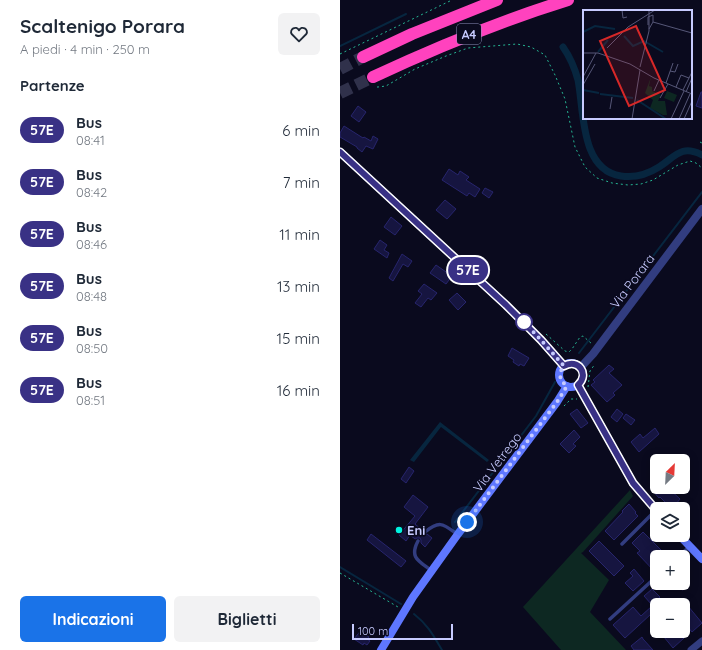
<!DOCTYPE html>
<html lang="it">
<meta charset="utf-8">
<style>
:root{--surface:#fff;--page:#f2f2f3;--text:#1f2937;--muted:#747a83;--accent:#1a73e8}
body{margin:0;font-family:Quicksand,sans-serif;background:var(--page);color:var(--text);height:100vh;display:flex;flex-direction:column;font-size:15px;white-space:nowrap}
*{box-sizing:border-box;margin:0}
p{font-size:13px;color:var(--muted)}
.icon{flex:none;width:22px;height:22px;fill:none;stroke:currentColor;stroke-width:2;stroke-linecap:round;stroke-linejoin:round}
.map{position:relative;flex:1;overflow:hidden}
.sheet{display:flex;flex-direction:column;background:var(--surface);width:340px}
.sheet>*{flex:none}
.badge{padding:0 8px;border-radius:13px;font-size:14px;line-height:26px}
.needle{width:26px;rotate:24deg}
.tools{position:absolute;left:310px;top:454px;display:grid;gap:8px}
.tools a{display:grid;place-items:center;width:40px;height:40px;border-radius:6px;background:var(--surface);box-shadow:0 2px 10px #0003;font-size:20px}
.scale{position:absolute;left:12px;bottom:10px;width:101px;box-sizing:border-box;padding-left:4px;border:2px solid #c7cbff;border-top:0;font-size:11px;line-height:14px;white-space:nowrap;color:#c7cbff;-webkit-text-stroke:3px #0a0a1e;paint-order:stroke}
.you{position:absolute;width:20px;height:20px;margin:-10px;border:3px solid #fff;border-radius:50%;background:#1a73e8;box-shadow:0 0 0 6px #1a73e833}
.map>.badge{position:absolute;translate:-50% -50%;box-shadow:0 0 0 2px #fff}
h2{padding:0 20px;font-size:15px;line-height:36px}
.round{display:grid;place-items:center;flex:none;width:42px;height:42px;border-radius:6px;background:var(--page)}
.overview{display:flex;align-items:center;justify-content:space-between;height:68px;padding:0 20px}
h1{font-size:19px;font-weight:700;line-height:30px}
.cta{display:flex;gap:8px;margin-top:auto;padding:8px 20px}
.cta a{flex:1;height:46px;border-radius:6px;background:var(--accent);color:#fff;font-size:16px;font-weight:700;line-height:46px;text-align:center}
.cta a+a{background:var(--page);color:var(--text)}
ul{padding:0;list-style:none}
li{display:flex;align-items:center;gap:12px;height:52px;padding:0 20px}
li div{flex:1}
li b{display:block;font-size:15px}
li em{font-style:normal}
li .badge{min-width:44px;font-weight:700;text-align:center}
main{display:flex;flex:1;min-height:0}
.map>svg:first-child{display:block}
.green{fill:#0d2822}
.water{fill:#07263f}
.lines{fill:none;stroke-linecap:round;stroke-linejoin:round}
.stream{stroke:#07263f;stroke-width:2}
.canal{stroke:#07263f;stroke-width:7}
.building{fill:#161540;stroke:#27256d}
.motorway-tunnel{stroke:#30314b;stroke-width:12;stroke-dasharray:12 6;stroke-linecap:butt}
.path{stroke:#25b593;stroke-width:1;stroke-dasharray:2 3;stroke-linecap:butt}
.service{stroke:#323d80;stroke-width:3.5}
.minor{stroke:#323d80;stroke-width:7}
.tertiary{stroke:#323d80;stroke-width:8}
.secondary{stroke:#5e77ff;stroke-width:8}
.motorway{stroke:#ff42be;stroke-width:12}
.line-casing{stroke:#fff;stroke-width:9}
.line{stroke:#393185;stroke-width:6}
.walk{stroke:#c7cbff;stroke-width:4;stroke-dasharray:0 7.2}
.stop-dot{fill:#fff;stroke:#393185;stroke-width:2}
.poi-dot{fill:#00f2df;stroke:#0a0a1e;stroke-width:1.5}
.labels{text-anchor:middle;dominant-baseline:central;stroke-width:3.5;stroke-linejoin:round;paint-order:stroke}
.shield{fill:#0a0a1e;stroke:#8e91bc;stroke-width:1}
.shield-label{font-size:12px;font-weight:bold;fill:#c7cbff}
.street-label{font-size:13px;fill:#c7cbff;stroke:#0a0a1e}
.poi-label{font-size:13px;font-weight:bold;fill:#c7cbff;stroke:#0a0a1e;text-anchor:start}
.inset-river{fill:none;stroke:#07263f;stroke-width:2}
.inset-road{fill:none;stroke:#565778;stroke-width:1}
.view{fill:#d62828;fill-opacity:0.15;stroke:#d62828;stroke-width:2}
.inset-edge{fill:none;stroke:#c7cbff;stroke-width:2}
</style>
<main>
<section class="sheet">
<div class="overview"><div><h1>Scaltenigo Porara</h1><p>A piedi · 4 min · 250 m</p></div><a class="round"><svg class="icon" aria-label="heart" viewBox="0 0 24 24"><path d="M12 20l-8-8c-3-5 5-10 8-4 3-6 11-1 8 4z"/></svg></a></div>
<h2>Partenze</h2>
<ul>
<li><span class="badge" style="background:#393185;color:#fff">57E</span><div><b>Bus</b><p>08:41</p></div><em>6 min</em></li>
<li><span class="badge" style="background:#393185;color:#fff">57E</span><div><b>Bus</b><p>08:42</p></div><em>7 min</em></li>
<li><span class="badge" style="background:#393185;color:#fff">57E</span><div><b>Bus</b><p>08:46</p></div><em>11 min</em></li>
<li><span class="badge" style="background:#393185;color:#fff">57E</span><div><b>Bus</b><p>08:48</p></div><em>13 min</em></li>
<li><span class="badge" style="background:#393185;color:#fff">57E</span><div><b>Bus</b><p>08:50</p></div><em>15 min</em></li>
<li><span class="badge" style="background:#393185;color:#fff">57E</span><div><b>Bus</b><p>08:51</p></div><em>16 min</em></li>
</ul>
<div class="cta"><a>Indicazioni</a><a>Biglietti</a></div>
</section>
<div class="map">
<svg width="362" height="650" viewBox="0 0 362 650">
<rect width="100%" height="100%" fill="#0a0a1e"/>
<!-- green -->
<path class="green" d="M290,490L293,496L243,552L241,553L269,580L250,612L286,650H221L183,607Z"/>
<!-- water -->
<path class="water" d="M100,422L149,460L147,462L101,427L74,462L70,460Z"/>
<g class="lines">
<!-- stream -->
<path class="stream" d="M0,46L66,14
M239,353L362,192
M115,522L196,416L215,382
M0,567L61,604
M74,614C88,625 93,635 102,650"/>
<!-- canal -->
<path class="canal" d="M223,47C230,57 235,69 238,80C244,110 240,170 281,176C294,178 308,174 319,167C335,157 341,144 362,155"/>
</g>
<!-- building -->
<path class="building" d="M361,92H362V108L356,106Z
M18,106L26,112L19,122L11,116Z
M4,126L23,138L24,137L31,141L33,136L38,139L33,149L26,146L22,152L17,148V147L0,137V133Z
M109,169L118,175L120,171L129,177L126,180L140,189L135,197L129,193L127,196L102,180Z
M145,188L153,192L149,198L142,193Z
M105,200L116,209L107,219L96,210Z
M51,217L62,226L55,235L44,227Z
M40,240L47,245L44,250L49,253L47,258L34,249Z
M62,254L72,261L68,267L63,264L53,281L49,278Z
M96,265L112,276L106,284L90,273Z
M84,284L97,293L91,300L88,298L81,307L75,303L82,294L78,291Z
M117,293L126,302L118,310L109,300Z
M172,348L189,358L184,366L180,364L179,366L173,362L174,360L168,356Z
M269,365L274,369L269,373L282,385L273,393L275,395L267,402L251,385L255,382L253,380Z
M237,409L248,423L241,428L230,414Z
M277,409L283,414L277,422L271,417Z
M286,414L295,420L291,425L283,418Z
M315,428L319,434L299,452L291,442L300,434L303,438Z
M234,430L240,437L233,444L236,446L229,453L220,444Z
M69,467L74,471L66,483L61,479Z
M315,487H327L340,499L336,504L337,505L333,509H326L329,506L320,497L319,498L312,490Z
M73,495L88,507L75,524L82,530V533L83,535L87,534L92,538L85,547L81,543V540L80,538H77L75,539L70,535L66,541L59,535L75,516L64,507Z
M289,504L296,512L295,513L298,516L274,540L265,531L283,512L282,511Z
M303,532L324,553L320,557H317V573H316L297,553L300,551L292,543Z
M31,534L66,561L61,567L27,540Z
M259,541L284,566L274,576L249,551Z
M294,569L304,581L293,591L285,583L293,576L290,573Z
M333,583H347L346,584L347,586L343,590L341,589L340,590Z
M312,589L320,597L312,605L304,596Z
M343,600L362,623L352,632L343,621Z
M312,606L317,612V619L311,614L285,638L273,625L293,607L301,616Z
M22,629L27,632L26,635L29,637L27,639L30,641L27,645L24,643L23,645L14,639Z
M319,631H338L344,638L333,648Z
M302,637L303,639L313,650H294L291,646Z"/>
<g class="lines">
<!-- motorway-tunnel -->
<path class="motorway-tunnel" d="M0,69L23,57
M0,93L33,77"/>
<!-- path -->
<path class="path" d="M0,54L112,0
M37,87H38L46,86L75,69L106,56L128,48L177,44L191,47L205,55L215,75L225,99L235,147L245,167L257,178L272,183L288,185L301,184L313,180L338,165L350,161L356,163L362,168
M360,142L362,143
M206,334L225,351L229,352L232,349L240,337L243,336L252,344
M248,387L250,371L255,364
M224,406L231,399H237
M0,573L58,607"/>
<!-- service -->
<path class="service" d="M85,532C100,520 103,524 117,534
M78,541C69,558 79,561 92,571
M282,544L316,510
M338,557L349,547
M270,619L317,576"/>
<!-- minor -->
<path class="minor" d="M351,650L362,641"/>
<!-- tertiary -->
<path class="tertiary" d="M240,368L253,354L362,209"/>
<!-- secondary -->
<path class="secondary" d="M0,152L166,305L201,340L224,366
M219 375a12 12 0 1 1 24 0a12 12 0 1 1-24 0Z
M238,385L293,483L317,511
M339,535L362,559
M41,650L73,597L118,534L217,402L227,386"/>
<!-- motorway -->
<path class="motorway" d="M23,57L72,34L157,0
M33,77C97,47 160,21 228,0"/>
</g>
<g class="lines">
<!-- line casing -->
<g class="line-casing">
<path id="line" d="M0,152L166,305L201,340L224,366C238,358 250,374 238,385L293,483L317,511"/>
</g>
<!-- line -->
<use href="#line" class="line"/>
<!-- walk -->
<path class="walk" d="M127,522L217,402L227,386C219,380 218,373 224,366L201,340L184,322"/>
</g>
<!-- markers -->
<circle class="stop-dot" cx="184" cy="322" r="8"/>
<circle class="poi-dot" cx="59" cy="530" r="4"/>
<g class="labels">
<!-- shield labels -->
<rect class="shield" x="117" y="24" width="24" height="20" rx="3"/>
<g class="shield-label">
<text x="129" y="34">A4</text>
</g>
<!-- street labels -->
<g class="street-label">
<text transform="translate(292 281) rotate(-53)">Via Porara</text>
<text transform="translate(157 462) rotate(-53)">Via Vetrego</text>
</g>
<!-- poi labels -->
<g class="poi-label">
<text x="67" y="530">Eni</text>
</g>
</g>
<!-- overview -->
<g transform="translate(243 10)">
<rect width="109" height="109" fill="#0a0a1e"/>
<path d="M68,67L66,76L69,77V81L78,85L75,91H82L84,105H80L67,98L70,90L62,83ZM84,81L94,85L91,92L81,88Z" fill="#0d2822"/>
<path class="inset-river" d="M0,22L12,16L32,19M41,26L50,36L61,31L80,42M15,42L25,30M0,80L16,83M17,84L50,88M54,90L83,109"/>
<path class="inset-road" d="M39,0L40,8L44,7M70,12L109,23M65,15V7L70,5V12L66,19M24,38L45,17L72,0M0,43H15L47,54L71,68L109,84M57,57L66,21V0M87,61L92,62L95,54M0,67L13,43M83,73L90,53M0,75L12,54M93,77L98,65L106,68M100,80L109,62M71,81L76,70M103,82L109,68M77,88L85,74M27,99L29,87M49,109L57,60M88,109L101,81M96,109L107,84M101,109L109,91"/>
<path class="view" d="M53,16L82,80L46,96L17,31Z"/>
<rect width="109" height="109" class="inset-edge"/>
</g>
</svg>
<div class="tools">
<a><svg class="needle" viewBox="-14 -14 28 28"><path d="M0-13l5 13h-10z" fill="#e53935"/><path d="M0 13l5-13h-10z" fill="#747a83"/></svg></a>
<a><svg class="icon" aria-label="layers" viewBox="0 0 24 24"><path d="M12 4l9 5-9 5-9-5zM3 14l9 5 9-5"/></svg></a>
<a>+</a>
<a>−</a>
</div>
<div class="scale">100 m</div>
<div class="you" style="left:127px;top:522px"></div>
<b class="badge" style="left:128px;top:270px;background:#393185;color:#fff">57E</b>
</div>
</main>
